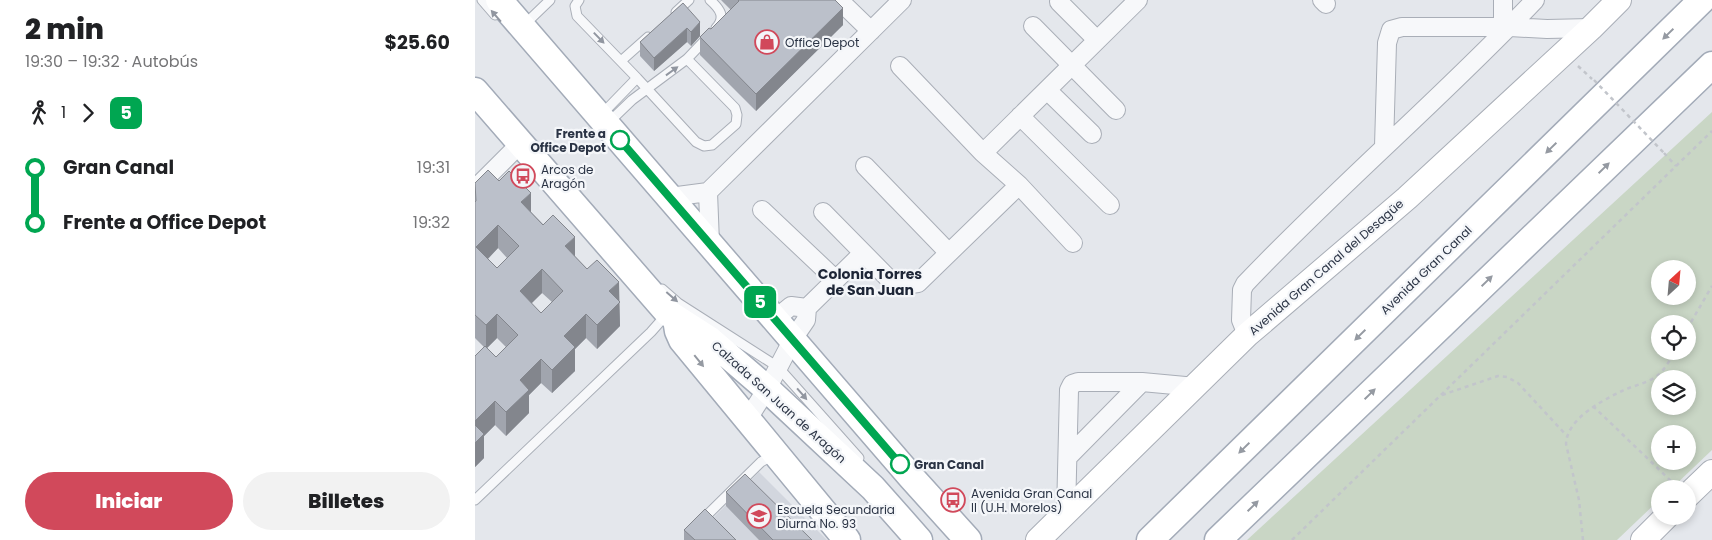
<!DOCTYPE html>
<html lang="es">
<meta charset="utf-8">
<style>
:root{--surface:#fff;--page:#f2f2f2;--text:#202124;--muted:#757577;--accent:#d1495b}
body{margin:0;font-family:Poppins,sans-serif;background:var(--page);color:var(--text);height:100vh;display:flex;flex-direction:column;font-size:19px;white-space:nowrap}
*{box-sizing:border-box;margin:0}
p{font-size:16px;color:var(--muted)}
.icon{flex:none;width:28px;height:28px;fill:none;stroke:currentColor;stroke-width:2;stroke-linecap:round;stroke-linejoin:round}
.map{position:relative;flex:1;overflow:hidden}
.side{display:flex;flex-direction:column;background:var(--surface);width:475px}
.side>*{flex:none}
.badge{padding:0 10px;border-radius:8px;font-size:18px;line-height:32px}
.needle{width:32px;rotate:26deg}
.fabs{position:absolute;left:1176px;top:260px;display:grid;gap:10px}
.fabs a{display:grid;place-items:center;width:45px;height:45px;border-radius:50%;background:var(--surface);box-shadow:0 2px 8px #0003;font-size:25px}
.map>.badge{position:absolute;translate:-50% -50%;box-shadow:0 0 0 2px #fff}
.legs{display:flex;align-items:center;gap:8px;height:55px;padding:0 25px;font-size:16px}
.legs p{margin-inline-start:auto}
.summary{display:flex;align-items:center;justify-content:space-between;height:85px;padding:0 25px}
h1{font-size:28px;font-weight:800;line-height:38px}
.primary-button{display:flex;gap:10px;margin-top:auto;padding:10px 25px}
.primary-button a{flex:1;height:58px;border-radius:30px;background:var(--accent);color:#fff;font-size:20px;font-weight:800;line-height:58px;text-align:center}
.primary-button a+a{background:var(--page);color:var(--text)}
ul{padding:0 25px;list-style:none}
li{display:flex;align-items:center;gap:18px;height:55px;font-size:19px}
li i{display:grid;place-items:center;width:8px;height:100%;margin:0 6px;background:currentColor}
li i::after{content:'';width:12px;height:12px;margin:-6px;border:4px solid;border-radius:50%;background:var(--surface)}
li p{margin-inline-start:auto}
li:first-child i{background:linear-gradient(#0000 50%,currentColor 0)}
li:last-child i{background:linear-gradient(currentColor 50%,#0000 0)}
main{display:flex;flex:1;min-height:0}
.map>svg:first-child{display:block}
.built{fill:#d2d6de}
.grass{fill:#c9d6c5;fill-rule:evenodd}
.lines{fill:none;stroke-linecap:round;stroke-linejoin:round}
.lane-casing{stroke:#a9aeb7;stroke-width:11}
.street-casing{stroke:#a9aeb7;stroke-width:20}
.secondary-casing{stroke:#a9aeb7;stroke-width:26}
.primary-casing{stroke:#a3abb8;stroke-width:29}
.path{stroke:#c2c5cb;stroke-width:2.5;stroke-dasharray:4 4;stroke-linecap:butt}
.lane{stroke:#f7f8fa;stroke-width:9}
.street{stroke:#f7f8fa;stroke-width:18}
.secondary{stroke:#fff;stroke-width:24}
.primary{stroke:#fff;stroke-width:26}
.path-bridge{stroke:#c2c5cb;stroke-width:2.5;stroke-dasharray:4 4;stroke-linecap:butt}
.wall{fill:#a1a5ae;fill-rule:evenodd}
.shaded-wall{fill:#83868d}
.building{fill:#bbc0ca;stroke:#83868d;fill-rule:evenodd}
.oneway{fill:#9196a0}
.oneway2{fill:#959aa2}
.line-1-casing{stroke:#fff;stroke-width:11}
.line-1{stroke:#00a651;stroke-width:8}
.stop-1-dot{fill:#fff;stroke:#00a651;stroke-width:2.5}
.labels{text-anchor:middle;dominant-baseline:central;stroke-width:4.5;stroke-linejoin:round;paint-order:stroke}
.poi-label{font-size:12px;fill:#2b3445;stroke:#f4f6f9;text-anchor:start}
.stop-label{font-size:12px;font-weight:bold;fill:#2b3445;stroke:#f4f6f9;text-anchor:end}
.street-label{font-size:12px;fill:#2b3445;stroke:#f4f6f9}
.neighbourhood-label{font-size:14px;font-weight:bold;fill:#1d2536;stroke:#f4f6f9}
</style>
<main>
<section class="side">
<div class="summary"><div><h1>2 min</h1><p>19:30 – 19:32 · Autobús</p></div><b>$25.60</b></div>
<div class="legs"><svg class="icon" aria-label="walk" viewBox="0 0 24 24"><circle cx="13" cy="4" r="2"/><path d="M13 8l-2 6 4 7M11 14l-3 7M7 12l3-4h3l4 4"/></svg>1<svg class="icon" aria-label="forward" viewBox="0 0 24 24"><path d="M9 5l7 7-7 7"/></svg><b class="badge" style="background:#00a651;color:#fff">5</b></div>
<ul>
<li><i style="color:#00a651"></i><b>Gran Canal</b><p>19:31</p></li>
<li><i style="color:#00a651"></i><b>Frente a Office Depot</b><p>19:32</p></li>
</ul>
<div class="primary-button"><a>Iniciar</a><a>Billetes</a></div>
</section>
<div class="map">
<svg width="1237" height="540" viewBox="0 0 1237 540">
<rect width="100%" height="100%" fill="#e4e7ec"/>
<!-- built -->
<path class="built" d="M284,472L352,540H216Z"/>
<!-- grass -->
<path class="grass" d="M1237,112V450L1196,489H1185V499L1142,540H772ZM1185,269H1212V296H1185ZM1185,324H1212V351H1185ZM1185,379H1212V406H1185ZM1185,434H1212V461H1185Z"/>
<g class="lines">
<!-- lane casing -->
<g class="lane-casing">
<path id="lane" d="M7,0L20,15
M104,0L100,6L102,16L162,78L127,114
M235,0C245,9 251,17 241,28
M201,12L214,0
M48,26L75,0
M146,61L173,37
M162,78L221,142L229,146L237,145L261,124L262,115L260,108L212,59
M132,124L157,100L212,59L232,38
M187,289L203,303L303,367L384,458
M0,500L176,332L191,315
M227,520L286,462L298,455"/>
</g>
<!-- street casing -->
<g class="street-casing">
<path id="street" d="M364,0L396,31
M847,0L851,4
M584,2L622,40
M558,26L641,110
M1028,27V0
M425,66L508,153
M572,90L617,134
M545,116L635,205
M909,146L912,43L916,30L927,27H1035L1072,29L1116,28
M390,166L474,253
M544,185L598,243
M0,189L45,144
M233,192L235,243
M195,197L233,192L427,0
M287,210L361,280
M348,212L415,280L429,285L443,283L544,185L508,153L663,0
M300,319L316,306L332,308
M772,335L766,320L767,290L770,284C863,186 967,98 1060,0
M272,420L292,389L318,339L331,320L332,308L388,253
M593,457L667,382
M591,513L594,390L597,384L603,382H667L721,387"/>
</g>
<!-- secondary casing -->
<g class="secondary-casing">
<path id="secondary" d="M1212,496L1237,472
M563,540L772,335L932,198L1116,28L1144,0
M1168,540L1192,516"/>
</g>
<!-- primary casing -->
<g class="primary-casing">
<path id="primary" d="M24,0L437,478L493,540
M0,91L193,313L235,340L292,389L398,488L444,540
M201,319L203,331L207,340L372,540
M675,540L1227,0
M743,540L1237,65"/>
</g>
<!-- path -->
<path class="path" d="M1103,66L1117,79
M1189,153L1201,166
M1212,329L1237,286
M967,395L1023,376L1032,377L1043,383L1092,436
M1118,406L1198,483
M817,540L1237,131
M1108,540L1104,500L1091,444C1092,419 1126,401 1147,391C1157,386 1169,384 1179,378C1188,373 1195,360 1200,351"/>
<!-- lane -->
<use href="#lane" class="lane"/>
<!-- street -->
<use href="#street" class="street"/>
<!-- secondary -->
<use href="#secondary" class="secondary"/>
<!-- primary -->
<use href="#primary" class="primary"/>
<!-- path-bridge -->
<path class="path-bridge" d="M1119,80L1189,153"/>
</g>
<!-- wall -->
<path class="wall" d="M246,0H360L368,25L281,111L225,55V37L236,29L256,10Z
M208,3L225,36L216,46L212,42L179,71L165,56V42Z
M0,183L56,212L144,301L145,326L122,349L111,338L100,349V371L77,393L66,383L54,395V413L31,436L20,425L9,436V458L0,467V356L9,347L0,338ZM23,248L32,258L22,268L13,259ZM67,293L77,302L66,313L56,303ZM22,338L31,347L21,357L12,348Z
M251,492L337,540H284L251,506Z
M209,530L261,540H209Z"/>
<!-- shaded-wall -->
<path class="shaded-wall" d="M368,8V25L281,111V94Z
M225,22V36L216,46V32Z
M212,28V42L179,71V58Z
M56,193V216L46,202Z
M23,225V248L1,271V247Z
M100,237V260L90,246Z
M67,269V293L45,315V291Z
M144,282L145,326L122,349V325L134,291Z
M22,314V338L11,349V325Z
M111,314V338L100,349V371L77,393V370L89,336Z
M66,359V383L54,395V413L31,436V412L45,380Z
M20,401V425L9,436V458L0,467V421Z"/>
<!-- building -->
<path class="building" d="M263,0H360L368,8L281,94L225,37L234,28L236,29L264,1Z
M208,3L225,22L216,32L212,28L179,58L165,42Z
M13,170L24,181L34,171L56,193L46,202L68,225L78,215L100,237L90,246L112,269L122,260L144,282L134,291L145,302L122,325L111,314L89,336L100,347L77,370L66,359L45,380L54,390L31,412L20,401L0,421V356L10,346L21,357L43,335L22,314L11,325L0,315V202L1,201L0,183ZM23,225L44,246L22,268L1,247ZM67,269L88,291L66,313L45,291Z
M0,425L9,434L0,443Z
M270,474L337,540H298L251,492Z
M230,509L261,540H220L209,530Z"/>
<!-- one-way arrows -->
<defs><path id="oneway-solid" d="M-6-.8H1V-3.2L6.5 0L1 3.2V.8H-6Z" transform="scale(1.25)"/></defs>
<g class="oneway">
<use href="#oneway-solid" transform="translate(21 16) rotate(-131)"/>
<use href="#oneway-solid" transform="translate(124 38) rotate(46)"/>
<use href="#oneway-solid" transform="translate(197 71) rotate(-36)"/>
<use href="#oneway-solid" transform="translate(197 297) rotate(41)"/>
<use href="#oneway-solid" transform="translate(327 394) rotate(49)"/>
</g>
<g class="oneway2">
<use href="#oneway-solid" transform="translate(1193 34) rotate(136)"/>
<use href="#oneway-solid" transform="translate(1076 148) rotate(136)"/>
<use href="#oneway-solid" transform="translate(1129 168) rotate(-44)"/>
<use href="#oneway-solid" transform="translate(1012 281) rotate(-44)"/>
<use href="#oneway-solid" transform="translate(885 335) rotate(136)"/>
<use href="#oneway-solid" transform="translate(224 361) rotate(51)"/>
<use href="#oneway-solid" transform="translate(895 394) rotate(-44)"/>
<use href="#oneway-solid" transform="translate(769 448) rotate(136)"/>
<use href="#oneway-solid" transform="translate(778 506) rotate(-44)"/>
</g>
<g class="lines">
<!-- line-1 casing -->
<g class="line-1-casing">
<path id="line-1" d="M145,140L425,464"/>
</g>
<!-- line-1 -->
<use href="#line-1" class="line-1"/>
</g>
<!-- icons -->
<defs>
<g id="shop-ring" transform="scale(1.25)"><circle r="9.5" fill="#f4f6f9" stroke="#d1495b" stroke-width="1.5"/><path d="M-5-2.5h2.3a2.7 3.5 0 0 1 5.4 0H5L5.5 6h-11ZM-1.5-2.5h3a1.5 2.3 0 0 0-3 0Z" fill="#d1495b"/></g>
<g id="bus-ring" transform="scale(1.25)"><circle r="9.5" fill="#f4f6f9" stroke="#d1495b" stroke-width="1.5"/><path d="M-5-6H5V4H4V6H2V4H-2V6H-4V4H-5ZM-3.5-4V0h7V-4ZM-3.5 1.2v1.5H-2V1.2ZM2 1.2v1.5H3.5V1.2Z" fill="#d1495b"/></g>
<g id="school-ring" transform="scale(1.25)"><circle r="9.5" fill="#f4f6f9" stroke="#d1495b" stroke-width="1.5"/><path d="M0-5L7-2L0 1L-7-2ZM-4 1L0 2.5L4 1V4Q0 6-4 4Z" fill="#d1495b"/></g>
</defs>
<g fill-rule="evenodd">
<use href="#shop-ring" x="292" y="42"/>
<use href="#bus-ring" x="48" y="176"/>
<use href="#bus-ring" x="478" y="500"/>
<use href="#school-ring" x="284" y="516"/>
</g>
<!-- markers -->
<g class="stop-1-dot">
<circle cx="145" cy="140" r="9"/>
<circle cx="425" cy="464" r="9"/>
</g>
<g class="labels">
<!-- poi labels -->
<g class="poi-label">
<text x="310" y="42">Office Depot</text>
<text x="66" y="169">Arcos de<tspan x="66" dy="14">Aragón</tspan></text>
<text x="496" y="493">Avenida Gran Canal<tspan x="496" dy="14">II (U.H. Morelos)</tspan></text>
<text x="302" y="509">Escuela Secundaria<tspan x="302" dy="14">Diurna No. 93</tspan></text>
</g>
<!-- stop labels -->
<g class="stop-label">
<text x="131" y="133">Frente a<tspan x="131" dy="14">Office Depot</tspan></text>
<text x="439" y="464" text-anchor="start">Gran Canal</text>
</g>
<!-- street labels -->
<g class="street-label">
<text transform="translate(851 267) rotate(-41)">Avenida Gran Canal del Desagüe</text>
<text transform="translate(951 270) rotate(-44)">Avenida Gran Canal</text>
<text transform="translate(304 402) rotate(42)">Calzada San Juan de Aragón</text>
</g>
<!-- neighbourhood labels -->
<g class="neighbourhood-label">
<text x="395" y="274">Colonia Torres<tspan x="395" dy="16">de San Juan</tspan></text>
</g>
</g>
</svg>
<div class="fabs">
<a><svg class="needle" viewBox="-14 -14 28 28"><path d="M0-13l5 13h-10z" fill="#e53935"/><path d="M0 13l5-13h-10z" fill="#757577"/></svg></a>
<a><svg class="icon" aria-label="locate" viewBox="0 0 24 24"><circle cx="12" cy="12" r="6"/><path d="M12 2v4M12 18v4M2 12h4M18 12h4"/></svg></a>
<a><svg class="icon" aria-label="layers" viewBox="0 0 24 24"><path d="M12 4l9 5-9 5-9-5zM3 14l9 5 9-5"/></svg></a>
<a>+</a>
<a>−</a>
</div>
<b class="badge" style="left:285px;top:302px;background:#00a651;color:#fff">5</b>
</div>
</main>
